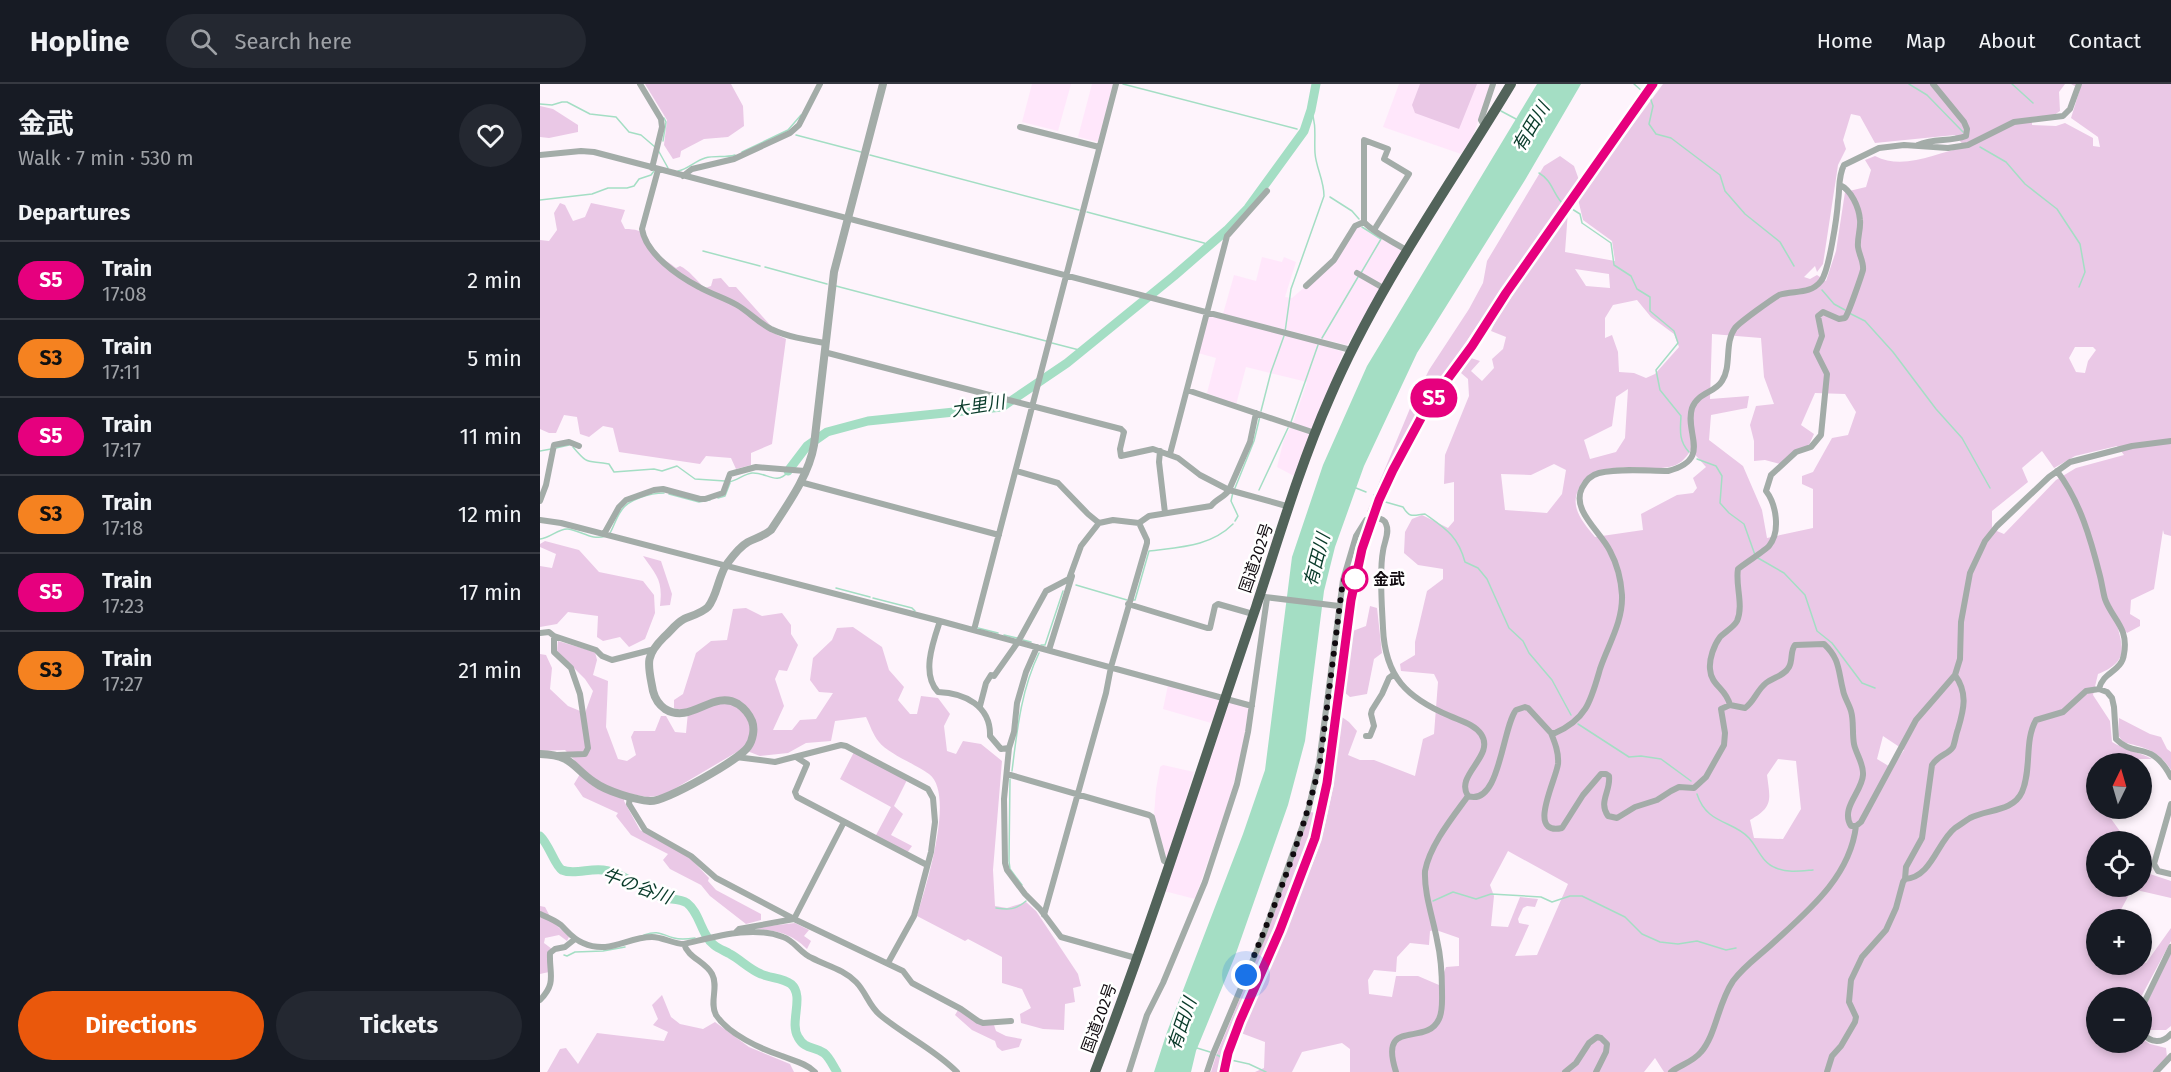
<!DOCTYPE html>
<meta charset="utf-8">
<style>
:root{--surface:#171b24;--page:#242831;--text:#f1f3f6;--muted:#9ea1a6;--line:#363941;--accent:#ea580c}
body{margin:0;font-family:"Fira Sans","Noto Sans JP",sans-serif;background:var(--page);color:var(--text);height:100vh;display:flex;flex-direction:column;font-size:22px;white-space:nowrap}
*{box-sizing:border-box;margin:0}
p{font-size:20px;color:var(--muted)}
.icon{flex:none;width:33px;height:33px;fill:none;stroke:currentColor;stroke-width:2;stroke-linecap:round;stroke-linejoin:round}
.map{position:relative;flex:1;overflow:hidden}
.drawer{display:flex;flex-direction:column;background:var(--surface);width:540px}
.drawer>*{flex:none}
.badge{padding:0 12px;border-radius:20px;font-size:21px;line-height:39px}
.needle{width:39px;rotate:5deg}
.buttons{position:absolute;left:1546px;top:669px;display:grid;gap:12px}
.buttons a{display:grid;place-items:center;width:66px;height:66px;border-radius:50%;background:var(--surface);box-shadow:0 3px 9px #0003;font-size:30px}
.you{position:absolute;width:30px;height:30px;margin:-15px;border:4px solid #fff;border-radius:50%;background:#1a73e8;box-shadow:0 0 0 9px #1a73e833}
.map>.badge{position:absolute;translate:-50% -50%;box-shadow:0 0 0 3px #fff}
h2{padding:0 18px;font-size:22px;line-height:54px}
.round{display:grid;place-items:center;flex:none;width:63px;height:63px;border-radius:32px;background:var(--page)}
.headline{display:flex;align-items:center;justify-content:space-between;height:102px;padding:0 18px}
h1{font-size:28px;font-weight:700;line-height:45px}
.primary-button{display:flex;gap:12px;margin-top:auto;padding:12px 18px}
.primary-button a{flex:1;height:69px;border-radius:36px;background:var(--accent);color:#fff;font-size:24px;font-weight:700;line-height:69px;text-align:center}
.primary-button a+a{background:var(--page);color:var(--text)}
ul{padding:0;list-style:none}
li{display:flex;align-items:center;gap:18px;height:78px;padding:0 18px;border-top:2px solid var(--line)}
li div{flex:1}
li b{display:block;font-size:22px}
li em{font-style:normal}
li .badge{min-width:66px;font-weight:700;text-align:center}
header{display:flex;align-items:center;gap:36px;box-sizing:border-box;height:84px;padding:0 30px;background:var(--surface);border-bottom:2px solid var(--line)}
header strong{font-size:28px}
nav{display:flex;gap:33px;margin-inline-start:auto;font-size:21px}
.search{width:420px;height:54px;background:var(--page);display:flex;align-items:center;gap:15px;box-sizing:border-box;padding:0 21px;border-radius:33px;color:var(--muted);font-size:22px}
main{display:flex;flex:1;min-height:0}
.map>svg:first-child{display:block}
.built{fill:#ffe7fb}
.green{fill:#eac8e6;fill-rule:evenodd}
.water{fill:#a4dec4}
.lines{fill:none;stroke-linecap:round;stroke-linejoin:round}
.stream{stroke:#a4dec4;stroke-width:1.5}
.river{stroke:#a4dec4;stroke-width:9}
.minor{stroke:#a3aca8;stroke-width:6}
.tertiary{stroke:#a3aca8;stroke-width:8}
.trunk{stroke:#52635a;stroke-width:10}
.rail{stroke:#6a6268;stroke-width:1.5}
.line-casing{stroke:#fff;stroke-width:14}
.line{stroke:#e6007e;stroke-width:9}
.walk{stroke:#110b10;stroke-width:6;stroke-dasharray:0 10.8}
.stop-dot{fill:#fff;stroke:#e6007e;stroke-width:3}
.labels{text-anchor:middle;dominant-baseline:central;stroke-width:5;stroke-linejoin:round;paint-order:stroke}
.street-label{font-size:16px;fill:#110b10;stroke:#fff}
.stop-label{font-size:16px;font-weight:bold;fill:#110b10;stroke:#fff;text-anchor:start}
.water-label{font-size:18px;font-style:italic;fill:#083a29;stroke:#fff}
</style>
<header>
<strong>Hopline</strong>
<div class="search"><svg class="icon" aria-label="search" viewBox="0 0 24 24"><circle cx="10" cy="10" r="6"/><path d="M15 15l6 6"/></svg>Search here</div>
<nav><a>Home</a><a>Map</a><a>About</a><a>Contact</a></nav>
</header>
<main>
<section class="drawer">
<div class="headline"><div><h1>金武</h1><p>Walk · 7 min · 530 m</p></div><a class="round"><svg class="icon" aria-label="heart" viewBox="0 0 24 24"><path d="M12 20l-8-8c-3-5 5-10 8-4 3-6 11-1 8 4z"/></svg></a></div>
<h2>Departures</h2>
<ul>
<li><span class="badge" style="background:#e6007e;color:#fff">S5</span><div><b>Train</b><p>17:08</p></div><em>2 min</em></li>
<li><span class="badge" style="background:#f58220;color:#111">S3</span><div><b>Train</b><p>17:11</p></div><em>5 min</em></li>
<li><span class="badge" style="background:#e6007e;color:#fff">S5</span><div><b>Train</b><p>17:17</p></div><em>11 min</em></li>
<li><span class="badge" style="background:#f58220;color:#111">S3</span><div><b>Train</b><p>17:18</p></div><em>12 min</em></li>
<li><span class="badge" style="background:#e6007e;color:#fff">S5</span><div><b>Train</b><p>17:23</p></div><em>17 min</em></li>
<li><span class="badge" style="background:#f58220;color:#111">S3</span><div><b>Train</b><p>17:27</p></div><em>21 min</em></li>
</ul>
<div class="primary-button"><a>Directions</a><a>Tickets</a></div>
</section>
<div class="map">
<svg width="1631" height="988" viewBox="0 0 1631 988">
<rect width="100%" height="100%" fill="#fef4fc"/>
<!-- built -->
<path class="built" d="M492,0H531L518,47L482,38Z
M552,0H573L558,58L538,53Z
M859,0H951L933,52L921,70L843,43Z
M820,142L863,167L807,261L683,230L694,191L716,197L722,173L742,178L744,173L756,178L745,213L752,214L795,177L816,143Z
M668,230L775,259L803,268L756,393L737,383L744,355L753,339L767,298L706,283L696,321L667,309L676,274L658,269Z
M628,601L681,615L671,639L623,625Z
M688,617L709,624L702,665L691,710L655,815L624,807Z
M623,681L654,688L627,776L614,731L616,705L620,683Z"/>
<!-- green -->
<path class="green" d="M105,0H191L203,22L204,42L188,53L164,55L141,67L140,73L133,75L124,61L127,36Z
M880,0H937L919,45L875,29L872,21Z
M1123,0H1525L1519,8L1520,27L1514,31L1492,33V41L1516,42L1525,39L1553,54V62L1560,63L1558,53L1531,34L1540,5L1531,0H1631V452L1624,450L1623,446L1614,505L1591,516L1590,530L1600,536V542L1587,549L1575,534C1583,563 1590,577 1558,590L1553,611L1570,637L1572,658C1585,666 1599,668 1612,675H1596L1588,679L1557,680V705L1552,708L1557,715V724L1564,725L1587,757L1557,758V802H1602V779L1610,790L1631,797V814L1592,805L1576,835L1557,836V880H1602V877L1606,879L1631,844V857L1601,913L1557,914V958H1602V955L1610,960L1626,964L1627,973L1615,988H1124L1115,974L1104,988H810V965L802,959L762,968L752,988H715L724,984L725,958L701,949C723,890 751,834 774,776C784,752 788,725 794,700L791,696L799,631L809,638L817,647L808,671L820,676H834L875,692L883,655L894,650L898,598L894,590L861,587L860,580L875,571V558L887,507L903,495V485L878,481L864,469L865,448L872,435L882,431L908,444L914,437V398L904,400L905,371L929,312L928,295L921,289L931,274L940,277L931,287L942,297L954,284L952,275L963,265L966,253L951,247L955,238L1028,127L1025,168L1075,177L1072,157L1043,136L1038,115ZM1311,30L1320,32L1335,59L1415,51L1425,63C1395,69 1364,87 1335,72L1325,76L1331,86L1326,103L1305,108L1296,167L1286,197L1277,191L1270,195L1264,193L1275,182L1277,188L1283,180L1298,81L1306,65L1303,56ZM1035,185L1069,190L1070,204L1046,202ZM1097,216L1111,233L1134,250L1139,263L1115,290L1106,294L1094,289L1079,288L1078,268L1072,251L1065,254V234L1073,221ZM1172,250L1221,254L1224,293L1234,320L1216,322L1210,341L1214,357V377L1225,376L1240,380L1269,361L1274,350L1261,341L1275,309L1305,310L1316,328L1308,351L1292,354L1273,388L1262,392V400L1273,405V444L1227,454L1222,426L1203,382L1169,356L1171,331L1207,324L1209,312L1170,315ZM1535,263H1553L1556,266L1548,277L1545,289L1536,288L1529,274ZM1088,305L1085,354L1076,368L1050,375L1044,356L1072,342L1076,313ZM1577,362L1584,371L1536,384L1516,396L1464,450L1452,445V427L1488,398L1482,384L1502,367L1514,384L1535,372ZM1151,366L1166,383L1153,394L1157,404L1153,409L1137,411L1101,430L1103,446L1055,453C1043,438 1029,424 1039,404C1054,373 1101,388 1129,383C1140,381 1145,375 1151,366ZM1014,380L1026,386L1022,410L1007,429L965,426L961,390L991,391ZM1343,652L1364,666L1352,684L1337,675ZM1238,675L1256,677L1261,725L1243,755L1214,754L1210,736C1234,723 1230,715 1227,691ZM968,767L1028,800L997,871L975,872L989,841L979,839L978,835L983,824L987,822L995,823L998,815L980,813L968,843L951,842L954,812L950,801ZM896,846L919,854V882L906,883L899,901L878,892H856L852,913L829,910L828,896L834,886L856,888L857,873L870,859L889,861L890,847Z
M0,22L13,25L38,41V48L9,54L0,53Z
M1020,72L1034,82L1039,96L974,193L968,196L878,329L846,391L831,426L827,428L871,322L889,286L929,225L943,199L947,177L1004,82Z
M20,119L25,121L33,137L45,133L51,119L85,126L81,137L85,145C107,145 105,153 117,169C122,175 130,179 136,184L140,182C149,186 157,197 165,204L171,202L173,195L181,194L189,203H196L231,242V248L246,255L232,360L211,369V381L196,385L191,374L166,372L160,380L79,368L73,344L63,342L49,353L40,350L37,333L24,331L16,349H9L0,345V156L9,157L17,146L14,129Z
M5,457L39,466L59,488L103,497L114,511L115,529L105,555L89,563L80,553L63,557L57,553L58,532L28,528L17,540L0,543V482L12,484L16,470L0,463V460Z
M103,472L121,477L132,510L130,521L120,522C123,496 117,492 103,472Z
M830,522L837,524L842,569L834,575L827,610L810,613L804,608L810,548L826,542Z
M206,524L222,532L242,529L251,541V550L258,561L247,587L239,586L235,595L244,622L233,646H252L260,636L276,635L293,609L279,608L270,596L273,574L292,556L297,544L313,543L342,563L349,586L364,603L358,616L370,630H377L381,612L398,614L410,630L404,642L407,667L416,670L423,657L441,660L462,677L453,786L455,822L467,824L486,818L496,827L538,890L541,902L533,904L535,918L525,920L524,946L503,945L481,939L480,930L491,924L482,905L462,899V873L428,855L425,857L377,832C385,805 416,710 389,690C377,681 347,669 339,658C333,651 330,641 326,633L295,637L291,657L266,659L248,669L220,672L202,665L124,711L108,713L85,709L84,717L100,746L148,772L169,794L168,797L176,806L221,830V836L206,840L170,812L161,801L130,785L123,776L128,770L91,751L76,732L78,729L43,713L34,700L43,685L25,666L0,667V570L6,571L12,584L10,605L28,622L45,629L53,607L45,595L17,567L18,557L55,568L57,576L53,591L68,597L66,643L78,675L87,677L96,671L91,653L94,647H115L121,632H126L135,648L146,649L148,628L134,624V616L143,610L156,569L171,557L187,556L193,525Z
M1579,634L1610,650L1621,653L1627,665L1631,668V686C1618,666 1606,664 1583,658L1578,651Z
M314,668L367,696L354,722L363,730L351,751L372,762L367,769L335,753L351,723L300,695Z
M770,728L777,729L737,843L692,950L681,988H671L676,972L728,847Z
M0,822L5,823L13,838L29,853L27,857L19,851L5,854L4,859L12,865L9,888L0,890Z
M255,839L269,846L264,852L271,857L267,865C250,848 236,847 212,844Z
M1631,869V942L1626,946H1605L1603,927Z
M122,911L131,933L140,940L163,945L175,938L209,963L250,980L254,988H7L20,965L26,964L38,980L57,949L124,957L128,948L113,941L118,935L112,921Z
M418,926L439,940L454,941L456,947L466,952L482,955L479,963L462,967L457,963L455,957L432,946L415,931Z"/>
<!-- water -->
<path class="water" d="M997,0H1041L985,96L877,269L824,382L795,463L784,507L765,657L748,721L695,872L656,967L651,988H614L627,948L703,750L725,686L752,473L783,381L827,282Z"/>
<g class="lines">
<!-- stream -->
<path class="stream" d="M583,0L757,45
M1094,0L1102,7
M1369,0L1387,11L1423,48
M1472,0L1493,19
M1110,13L1113,22L1109,40L1116,50L1131,54L1180,91L1185,107L1205,130L1240,158L1254,182
M0,20L12,21L22,18H27L50,30L76,33L89,48L101,51L115,63
M961,27L976,35
M256,51L321,68
M123,57L126,38L124,34
M1440,63L1466,78L1485,100L1517,125L1540,160L1545,188L1539,203
M118,66L128,84
M202,68L248,46L261,31
M330,71L539,126
M138,87C148,85 155,77 165,74C175,71 185,74 195,71
M999,89C1013,97 1013,111 1024,121
M790,113L812,127L819,135
M0,116L52,110L68,104H87L94,102L99,95L111,91L114,87
M1032,125L1040,130L1042,139L1071,159L1074,181L1091,192L1097,205L1110,213V227L1134,247L1138,259L1116,286L1120,306L1141,332C1140,347 1139,357 1149,368
M547,128L664,159L669,162
M163,167L220,182
M225,183L287,200
M821,189L841,155L822,143
M296,202L506,257
M1282,206L1294,220L1305,226
M1309,229L1325,237L1353,268L1396,325L1422,354L1450,404
M745,248L751,205L784,112C784,96 776,84 775,69C774,54 777,41 771,26
M782,254L818,193
M512,259L543,267
M721,327L731,288L744,252
M751,338L778,261
M33,363C49,382 46,376 69,380L74,388L114,385L122,387L137,382L155,395L185,397
M16,364L29,361
M0,367L11,365
M1157,375L1176,382L1182,392L1180,419L1189,429L1204,440L1215,471
M189,398C198,396 204,390 212,389C227,388 236,402 248,388
M695,404L714,357L720,332
M816,404L826,408
M719,406L748,344
M693,408L691,417L698,432L695,437
M129,410L159,418L170,416
M834,411L837,413
M178,414L185,412L190,399
M842,417L863,423C870,435 874,431 885,430C906,445 918,452 925,478L938,484L947,495L969,544L983,557L989,569L1012,596L1031,631
M70,449C74,442 76,434 81,427C88,415 111,409 124,409
M0,455C10,454 19,444 28,445C42,447 52,457 66,452
M1218,474L1244,489L1265,511L1277,547L1292,559L1322,599L1335,604
M536,501L587,516
M296,504L330,513
M333,514L372,524L375,527
M592,516H595L609,467C639,463 670,463 693,440
M438,544L458,549
M464,551L477,554
M483,556L491,558
M501,561H505L523,507
M1038,640L1089,673L1101,672L1121,675L1151,697
M472,687C477,647 481,606 499,569
M470,695L469,777L470,785L482,801
M1157,710C1167,741 1193,736 1209,754C1218,764 1222,779 1236,784C1247,789 1261,787 1273,786
M893,817L913,808L936,815L951,810L1001,813L1012,818L1030,812H1042L1085,833L1102,850L1120,858L1138,860L1157,857L1186,866L1196,864
M456,824C468,826 476,826 486,817
M104,851C119,846 120,850 134,854C141,856 148,855 155,854
M24,871L27,872L35,868L63,867L85,863
M657,964L670,968
M677,971L683,974
M691,976L709,980L726,988"/>
<!-- river -->
<path class="river" d="M248,387L267,362L287,348L328,337L462,323L527,279L634,192L687,146L708,124L764,47L771,26L776,0
M0,752C9,760 15,782 22,786C34,791 50,784 63,786C84,789 101,806 121,813C129,816 139,814 147,819C160,829 161,851 174,861C179,865 185,867 190,870C201,876 209,885 221,890C230,894 243,894 251,900C265,912 249,938 258,953C265,966 274,962 284,969C290,974 293,982 297,988"/>
<!-- minor -->
<path class="minor" d="M100,0L121,35L122,43L112,84
M480,43L559,63
M945,43L941,36L953,0
M1378,61C1393,54 1410,58 1426,52L1427,45L1424,38L1393,0
M0,71L41,67L54,68L811,266
M118,86L102,145C106,170 138,192 159,203C171,210 185,214 197,221C209,228 219,239 231,245C248,253 267,256 285,259
M143,92L152,85L194,75L250,49L259,41L280,0
M834,146L869,90L844,75L848,65L824,56V138C835,150 854,158 868,167
M817,189L845,205
M766,202L794,176L815,142L824,138
M284,268L581,345L584,348L580,365L581,372L613,365L638,374L660,391L689,406L750,423
M647,306L775,349
M620,367L619,378L625,429
M630,370L687,152L727,107
M476,387L518,399L548,430L559,439
M1517,387C1540,417 1551,456 1560,492C1562,500 1563,508 1565,515C1572,535 1589,543 1584,570C1582,588 1563,587 1559,605
M260,398L459,451
M0,417L6,401L14,361L29,358L39,362
M0,436L21,439L400,537L712,622
M64,450L79,423L86,416L114,406L123,405L160,415H165L183,409L190,390L216,383L265,387
M725,513L799,522
M588,520L667,544H670L675,522L678,520L713,530
M400,537C393,558 381,590 398,608C425,609 451,622 450,652L461,665L469,664
M434,546L576,0
M0,549L9,548L14,552L56,566L62,572L72,576L111,566
M14,552V568L31,584L40,610L48,664L45,670L17,671
M497,563L486,588L477,619L474,648L469,664L464,715L465,779L467,786L485,810L500,825L521,853L596,874
M509,566L532,492
M1190,621C1186,604 1171,602 1170,585C1169,575 1174,561 1180,553C1185,548 1194,543 1197,537C1204,521 1195,501 1198,485C1205,479 1226,466 1229,462C1241,447 1236,420 1226,407L1231,391L1256,368L1271,363L1281,351L1287,290L1276,268L1282,252L1278,232L1283,228L1299,235L1305,234C1308,231 1322,190 1323,186C1324,178 1319,171 1318,163C1317,154 1321,145 1320,136C1319,123 1311,106 1300,101
M440,622L446,599L451,591L454,592L478,558L506,507L529,495L541,462L559,439L573,436L599,439L609,432L671,422C676,415 685,413 689,406L710,358L716,329
M1011,649C1015,659 1019,669 1018,680C1016,696 986,752 1022,744L1043,711L1061,690H1066L1069,692C1071,707 1058,718 1068,732L1077,734L1095,723L1117,716L1131,707L1139,703L1154,704L1166,693L1184,661L1185,649L1181,625L1190,621L1205,624C1214,618 1217,606 1226,599C1234,593 1244,592 1249,583C1253,576 1250,567 1255,561L1284,560C1300,575 1298,586 1303,606C1304,613 1309,620 1311,627C1314,637 1312,649 1314,660C1316,670 1324,680 1323,691C1322,708 1300,724 1311,742H1316
M826,652H830L834,642L831,630L832,626L842,610L849,594L853,591
M196,673L235,678L301,661L306,662L388,705L393,714L395,738L391,768L374,832L348,879
M256,673L267,680L255,708L257,713L387,781
M467,690L609,731L612,733L624,777L629,780
M90,713L89,720L105,746L151,772L176,794L254,835L363,887L372,899L421,925L438,937L443,939L471,937
M1631,720L1614,780L1618,787L1631,790
M1365,795C1392,793 1397,758 1415,744C1420,741 1425,737 1430,734C1447,725 1473,728 1482,708C1492,685 1484,657 1496,636L1523,628L1546,607L1559,605L1567,608L1572,614L1574,623L1576,655C1595,675 1611,655 1631,693
M0,830C7,833 15,836 21,841C28,848 33,855 43,859C70,871 86,853 112,853C123,853 133,860 144,860C175,853 212,841 243,853C255,857 260,869 272,874C287,882 303,885 316,898C326,908 329,922 340,931C365,952 393,964 417,988
M504,831L566,609L571,583L607,459V456L599,439
M195,849L199,845L254,835L304,738
M144,860C148,874 165,877 172,890C179,903 169,918 176,931C188,950 221,965 242,972C254,977 266,979 275,988
M0,916C17,899 9,890 10,869L15,865L25,863L35,855
M1602,923L1631,863
M1602,949C1611,959 1622,960 1631,950
M589,988L607,931L623,899L665,798L697,700L708,648L727,514
M667,988L673,970L723,852L768,727L779,679L803,496L816,452L826,436C833,434 843,432 846,440C850,449 844,458 843,467C839,488 842,522 843,544C845,593 867,614 910,632C921,637 934,640 941,650C956,672 914,691 928,712C960,723 962,644 976,626L985,623L988,624L1011,649H1015C1047,635 1051,616 1060,585C1068,561 1083,538 1082,511C1081,496 1077,480 1070,467C1060,447 1031,426 1042,404C1046,396 1051,391 1059,389C1079,384 1107,387 1128,387C1173,375 1144,350 1152,324C1158,308 1175,309 1182,297C1192,282 1184,259 1195,244C1200,238 1232,215 1239,211C1254,206 1270,211 1281,197C1289,187 1297,133 1298,117C1300,105 1298,92 1304,81L1339,64L1364,61L1408,64L1428,61L1474,38L1523,32L1530,25L1539,0
M856,988C838,932 886,964 899,935C903,927 902,916 902,907C902,890 901,873 897,856C893,834 884,810 885,787C890,761 912,734 928,712
M1025,988L1036,979L1049,959L1057,953L1061,954L1067,960L1066,968L1056,988
M1131,988C1140,981 1153,978 1161,968C1176,951 1178,919 1193,897C1204,882 1219,872 1233,859C1268,827 1310,793 1316,742L1321,738L1376,636L1415,591L1420,575L1421,538L1430,489L1445,457L1457,442L1509,393L1530,378L1592,362L1631,357
M1287,988L1292,972L1301,962L1315,938L1316,933L1309,918L1311,896L1322,873L1346,846L1356,824L1363,798L1365,795L1366,783L1382,754L1392,681C1399,670 1408,671 1413,663C1415,658 1416,650 1418,645C1424,625 1428,609 1415,591
M1616,988L1631,972"/>
<!-- tertiary -->
<path class="tertiary" d="M0,670C33,671 31,682 54,698C66,707 95,716 110,717C125,718 199,676 208,663C213,656 215,645 212,637C209,630 204,624 198,620C173,605 151,641 125,625C118,620 115,615 113,607C108,580 104,573 124,553C131,547 135,540 144,535C151,532 162,529 168,523C177,512 178,494 186,481C192,473 199,463 208,458C216,454 224,452 231,446C248,420 269,391 274,361L294,188L343,0"/>
<!-- trunk -->
<path class="trunk" d="M555,988C614,835 663,678 716,523C739,453 760,381 790,313C837,203 909,103 971,0"/>
<!-- rail -->
<path class="rail" d="M684,988L688,969L700,937L740,846L775,754L787,699L804,559L815,495L827,448L839,416L853,386L887,323L931,262L966,209L1113,0"/>
</g>
<g class="lines">
<!-- line casing -->
<g class="line-casing">
<path id="line" d="M684,988L688,969L700,937L740,846L775,754L787,699L811,516L822,465L839,416L853,386L887,323L932,262L966,209L1113,0"/>
</g>
<!-- line -->
<use href="#line" class="line"/>
<!-- walk -->
<path class="walk" d="M706,891C735,822 763,752 780,679L803,496L815,495"/>
</g>
<!-- markers -->
<circle class="stop-dot" cx="815" cy="495" r="12"/>
<g class="labels">
<!-- street labels -->
<g class="street-label">
<text transform="translate(716 474) rotate(-71)">国道202号</text>
<text transform="translate(559 934) rotate(-70)">国道202号</text>
</g>
<!-- stop labels -->
<g class="stop-label">
<text x="833" y="495">金武</text>
</g>
<!-- water labels -->
<g class="water-label">
<text transform="translate(991 43) rotate(-59)">有田川</text>
<text transform="translate(438 322) rotate(-9)">大里川</text>
<text transform="translate(777 476) rotate(-75)">有田川</text>
<text transform="translate(97 802) rotate(20)">牛の谷川</text>
<text transform="translate(642 940) rotate(-71)">有田川</text>
</g>
</g>
</svg>
<div class="buttons">
<a><svg class="needle" viewBox="-14 -14 28 28"><path d="M0-13l5 13h-10z" fill="#e53935"/><path d="M0 13l5-13h-10z" fill="#9ea1a6"/></svg></a>
<a><svg class="icon" aria-label="locate" viewBox="0 0 24 24"><circle cx="12" cy="12" r="6"/><path d="M12 2v4M12 18v4M2 12h4M18 12h4"/></svg></a>
<a>+</a>
<a>−</a>
</div>
<div class="you" style="left:706px;top:891px"></div>
<b class="badge" style="left:894px;top:314px;background:#e6007e;color:#fff">S5</b>
</div>
</main>
